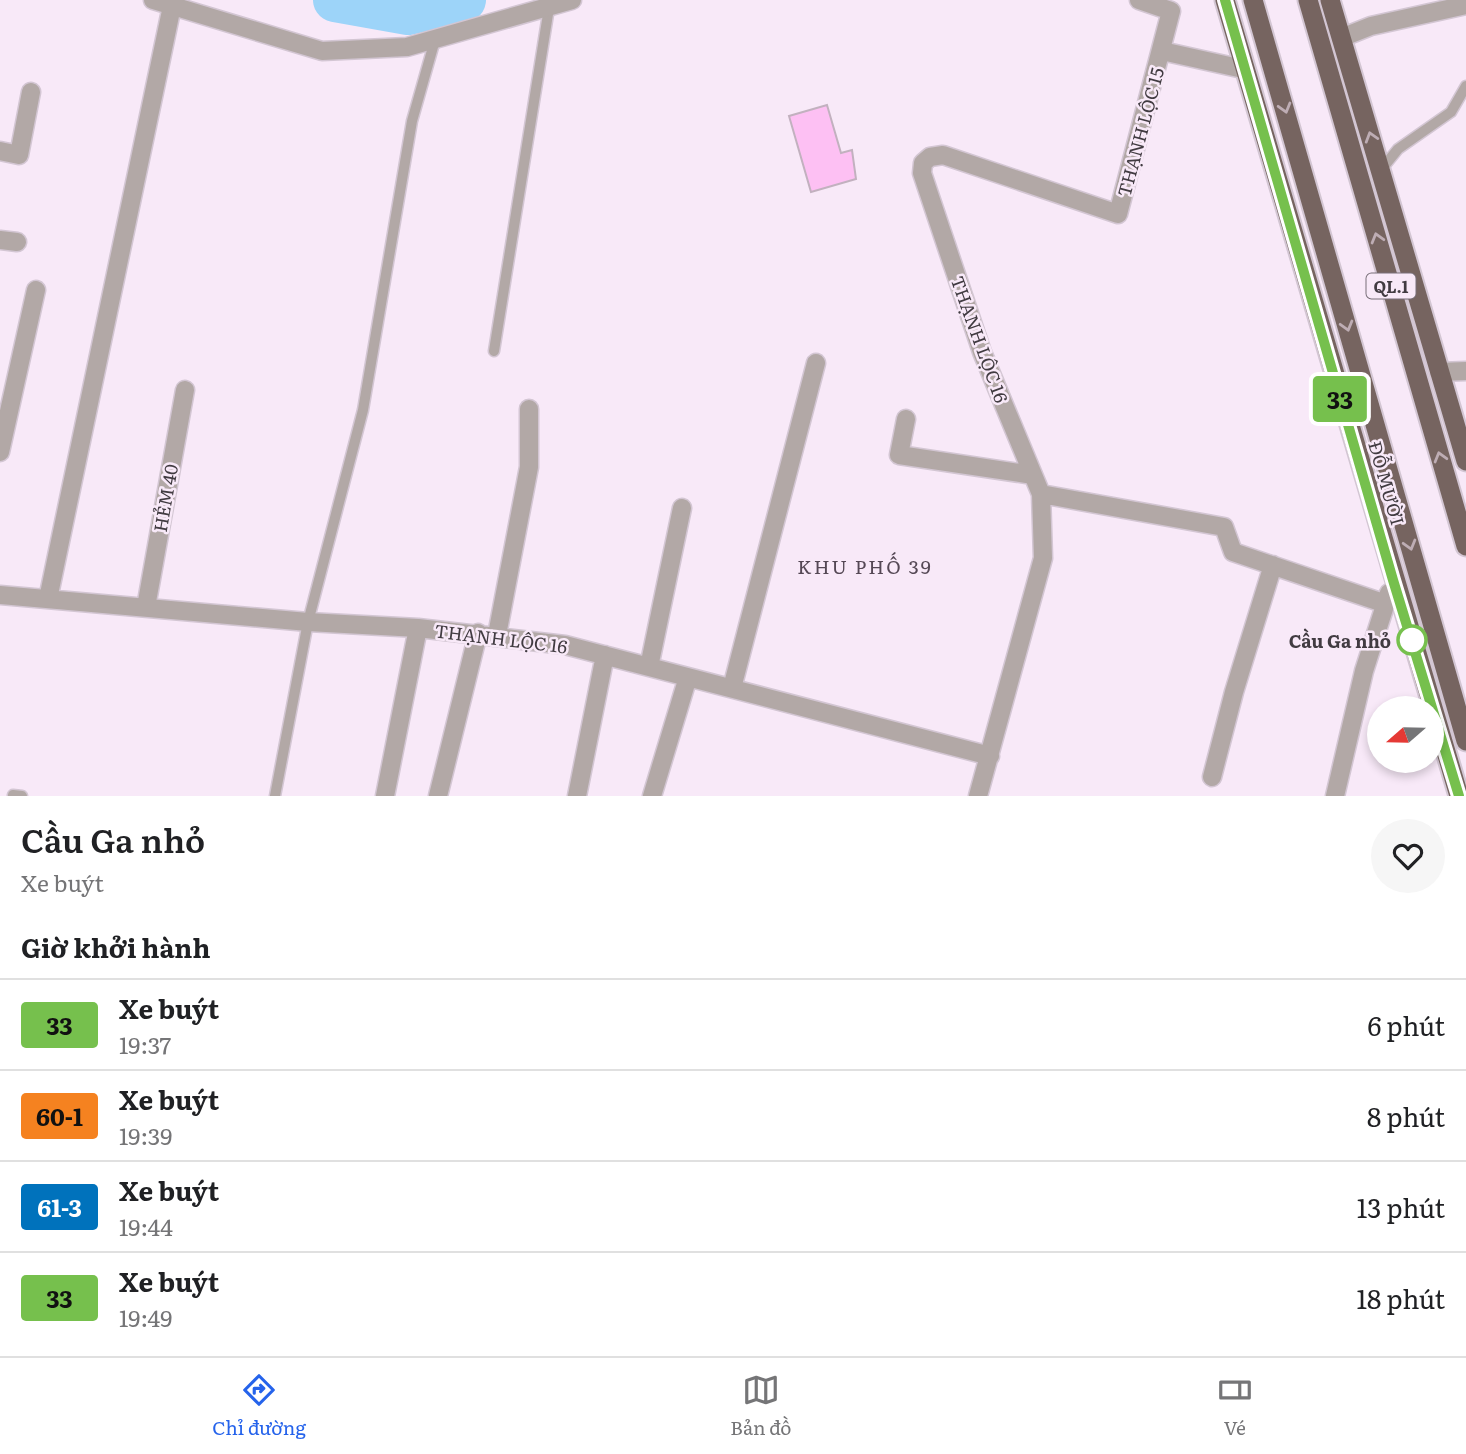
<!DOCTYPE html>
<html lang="vi">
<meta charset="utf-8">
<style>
:root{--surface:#fff;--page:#f6f6f6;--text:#202124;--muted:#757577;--line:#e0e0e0;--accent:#2563eb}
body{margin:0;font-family:Literata,serif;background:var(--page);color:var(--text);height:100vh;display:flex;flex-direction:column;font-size:26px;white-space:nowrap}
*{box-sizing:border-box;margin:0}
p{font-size:23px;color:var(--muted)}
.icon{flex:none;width:38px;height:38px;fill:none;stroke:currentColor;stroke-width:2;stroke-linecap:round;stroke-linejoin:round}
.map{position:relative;height:796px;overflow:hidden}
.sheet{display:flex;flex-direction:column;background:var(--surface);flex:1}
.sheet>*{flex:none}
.badge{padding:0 14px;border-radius:5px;font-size:24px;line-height:46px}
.needle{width:46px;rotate:250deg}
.fabs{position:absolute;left:1367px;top:696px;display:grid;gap:14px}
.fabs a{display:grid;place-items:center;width:77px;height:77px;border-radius:50%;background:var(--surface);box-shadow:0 4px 10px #0003;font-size:35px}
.map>.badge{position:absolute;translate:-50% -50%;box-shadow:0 0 0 4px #fff}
h2{padding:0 21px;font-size:26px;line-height:63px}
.round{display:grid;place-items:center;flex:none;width:74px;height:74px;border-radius:37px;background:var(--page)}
.head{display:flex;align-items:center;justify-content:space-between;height:119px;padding:0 21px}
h1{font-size:33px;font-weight:600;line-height:52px}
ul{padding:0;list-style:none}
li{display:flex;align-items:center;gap:21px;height:91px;padding:0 21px;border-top:2px solid var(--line)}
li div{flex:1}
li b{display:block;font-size:26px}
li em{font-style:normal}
li .badge{min-width:77px;font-weight:700;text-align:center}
.dock{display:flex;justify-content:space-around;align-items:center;height:98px;border-top:2px solid var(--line);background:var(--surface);font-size:19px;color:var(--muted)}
.dock a{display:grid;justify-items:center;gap:4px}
.dock .active{color:var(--accent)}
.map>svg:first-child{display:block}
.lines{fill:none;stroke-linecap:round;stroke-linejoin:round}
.river{stroke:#9dd4f9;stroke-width:44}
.building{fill:#fdc0f3;stroke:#c2b1bf;stroke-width:2}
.service-casing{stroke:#d3c6d3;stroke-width:13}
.minor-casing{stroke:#d3c6d3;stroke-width:21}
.trunk-casing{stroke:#d3c6d3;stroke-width:23}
.service{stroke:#b2a8a6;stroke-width:10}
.minor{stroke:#b2a8a6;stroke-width:18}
.trunk{stroke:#766460;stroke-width:19}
.oneway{stroke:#beadb4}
.line-casing{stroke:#fff;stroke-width:16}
.line{stroke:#76c04d;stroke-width:10}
.stop-dot{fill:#fff;stroke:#76c04d;stroke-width:3.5}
.labels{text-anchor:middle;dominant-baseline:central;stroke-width:5;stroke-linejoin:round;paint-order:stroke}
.shield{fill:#f8e9f8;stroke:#786f78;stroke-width:2}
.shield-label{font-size:16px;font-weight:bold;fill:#413b41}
.street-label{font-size:18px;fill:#413b41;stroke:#f8e9f8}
.stop-label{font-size:18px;font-weight:bold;fill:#413b41;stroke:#f8e9f8;text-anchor:end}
.neighbourhood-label{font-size:19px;letter-spacing:2px;fill:#554855;stroke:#f8e9f8}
</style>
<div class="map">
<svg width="1466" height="796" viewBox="0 0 1466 796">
<rect width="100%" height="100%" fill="#f8e9f8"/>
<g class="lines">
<!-- river -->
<path class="river" d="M335,0L408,13L464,0"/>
</g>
<!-- building -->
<path class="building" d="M827,105L841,153L852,150L856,179L811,192L789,116Z"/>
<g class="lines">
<!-- service casing -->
<g class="service-casing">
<path id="service" d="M1381,170L1398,149L1451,112L1466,86
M494,351L549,8
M13,795L22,796
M275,796L308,622L363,410L412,121L435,40"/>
</g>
<!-- minor casing -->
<g class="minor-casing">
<path id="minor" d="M153,0L322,51L407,47L572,0
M1341,38L1371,26L1466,5
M1162,51L1243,69
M0,151L19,155L31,92
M0,240L17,242
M1439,372L1466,371
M906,419L899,455L1033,475
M0,452L36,290
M1041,494L1224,527L1233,552L1386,604
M0,595L308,622L418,628L565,645L990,756
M48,599L172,6
M146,607L185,390
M497,635L529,467V409
M649,667L682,508
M732,688L816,363
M1212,777L1234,692L1273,565
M385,796L418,628
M438,796L478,633
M577,796L605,655
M652,796L688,677
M978,796L1043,558L1041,494L982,352L922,173L923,163L930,157L943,155L1118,214L1171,11L1139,0
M1335,796L1364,671L1389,593"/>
</g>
<!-- trunk casing -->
<g class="trunk-casing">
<path id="trunk" d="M1225,0L1459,796
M1253,0L1466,741
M1308,0L1466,546
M1330,0L1466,461"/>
</g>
<!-- service -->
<use href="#service" class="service"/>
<!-- minor -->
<use href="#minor" class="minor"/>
<!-- trunk -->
<use href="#trunk" class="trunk"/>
</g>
<!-- one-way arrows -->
<defs><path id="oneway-chevron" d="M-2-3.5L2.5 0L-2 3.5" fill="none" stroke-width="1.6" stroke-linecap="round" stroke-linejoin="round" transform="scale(1.75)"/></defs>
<g class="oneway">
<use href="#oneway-chevron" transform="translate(1285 108) rotate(74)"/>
<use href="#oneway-chevron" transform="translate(1371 137) rotate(-107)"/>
<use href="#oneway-chevron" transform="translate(1377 238) rotate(-106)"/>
<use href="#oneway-chevron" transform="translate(1347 326) rotate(74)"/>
<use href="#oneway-chevron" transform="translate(1440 457) rotate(-106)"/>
<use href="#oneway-chevron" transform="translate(1410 545) rotate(74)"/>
</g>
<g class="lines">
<!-- line casing -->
<g class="line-casing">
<path id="line" d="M1225,0L1393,580L1459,796"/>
</g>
<!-- line -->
<use href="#line" class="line"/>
</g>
<!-- markers -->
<circle class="stop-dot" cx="1412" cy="640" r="14"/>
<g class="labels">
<!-- shield labels -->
<rect class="shield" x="1366.5" y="273.5" width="49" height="25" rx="5"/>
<g class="shield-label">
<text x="1391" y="286">QL.1</text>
</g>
<!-- street labels -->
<g class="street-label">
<text transform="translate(1140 132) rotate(-75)">THẠNH LỘC 15</text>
<text transform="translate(980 339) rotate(70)">THẠNH LỘC 16</text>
<text transform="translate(1387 483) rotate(74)">ĐỖ MƯỜI</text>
<text transform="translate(165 498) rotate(-80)">HẺM 40</text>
<text transform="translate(501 638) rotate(7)">THẠNH LỘC 16</text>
</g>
<!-- stop labels -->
<g class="stop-label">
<text x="1391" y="640">Cầu Ga nhỏ</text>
</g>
<!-- neighbourhood labels -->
<g class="neighbourhood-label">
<text x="865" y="566">KHU PHỐ 39</text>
</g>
</g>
</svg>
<div class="fabs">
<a><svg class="needle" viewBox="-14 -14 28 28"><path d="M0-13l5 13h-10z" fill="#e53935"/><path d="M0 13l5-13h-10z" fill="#757577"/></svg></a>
</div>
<b class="badge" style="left:1340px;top:399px;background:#76c04d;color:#111">33</b>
</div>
<section class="sheet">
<div class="head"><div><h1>Cầu Ga nhỏ</h1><p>Xe buýt</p></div><a class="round"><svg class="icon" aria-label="heart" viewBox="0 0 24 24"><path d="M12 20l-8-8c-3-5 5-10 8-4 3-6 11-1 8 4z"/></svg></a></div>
<h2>Giờ khởi hành</h2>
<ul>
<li><span class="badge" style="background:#76c04d;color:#111">33</span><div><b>Xe buýt</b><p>19:37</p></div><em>6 phút</em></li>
<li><span class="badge" style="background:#f58220;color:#111">60-1</span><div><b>Xe buýt</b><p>19:39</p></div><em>8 phút</em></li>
<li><span class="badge" style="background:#0072bc;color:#fff">61-3</span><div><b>Xe buýt</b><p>19:44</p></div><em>13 phút</em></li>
<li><span class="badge" style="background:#76c04d;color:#111">33</span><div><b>Xe buýt</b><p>19:49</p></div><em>18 phút</em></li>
</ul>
</section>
<nav class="dock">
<a class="active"><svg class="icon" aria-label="directions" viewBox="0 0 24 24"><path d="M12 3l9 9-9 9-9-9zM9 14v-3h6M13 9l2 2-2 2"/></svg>Chỉ đường</a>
<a><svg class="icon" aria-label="map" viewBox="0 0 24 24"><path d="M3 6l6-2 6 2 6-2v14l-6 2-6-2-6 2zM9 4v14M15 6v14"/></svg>Bản đồ</a>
<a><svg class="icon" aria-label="tickets" viewBox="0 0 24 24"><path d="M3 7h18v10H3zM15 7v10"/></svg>Vé</a>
</nav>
